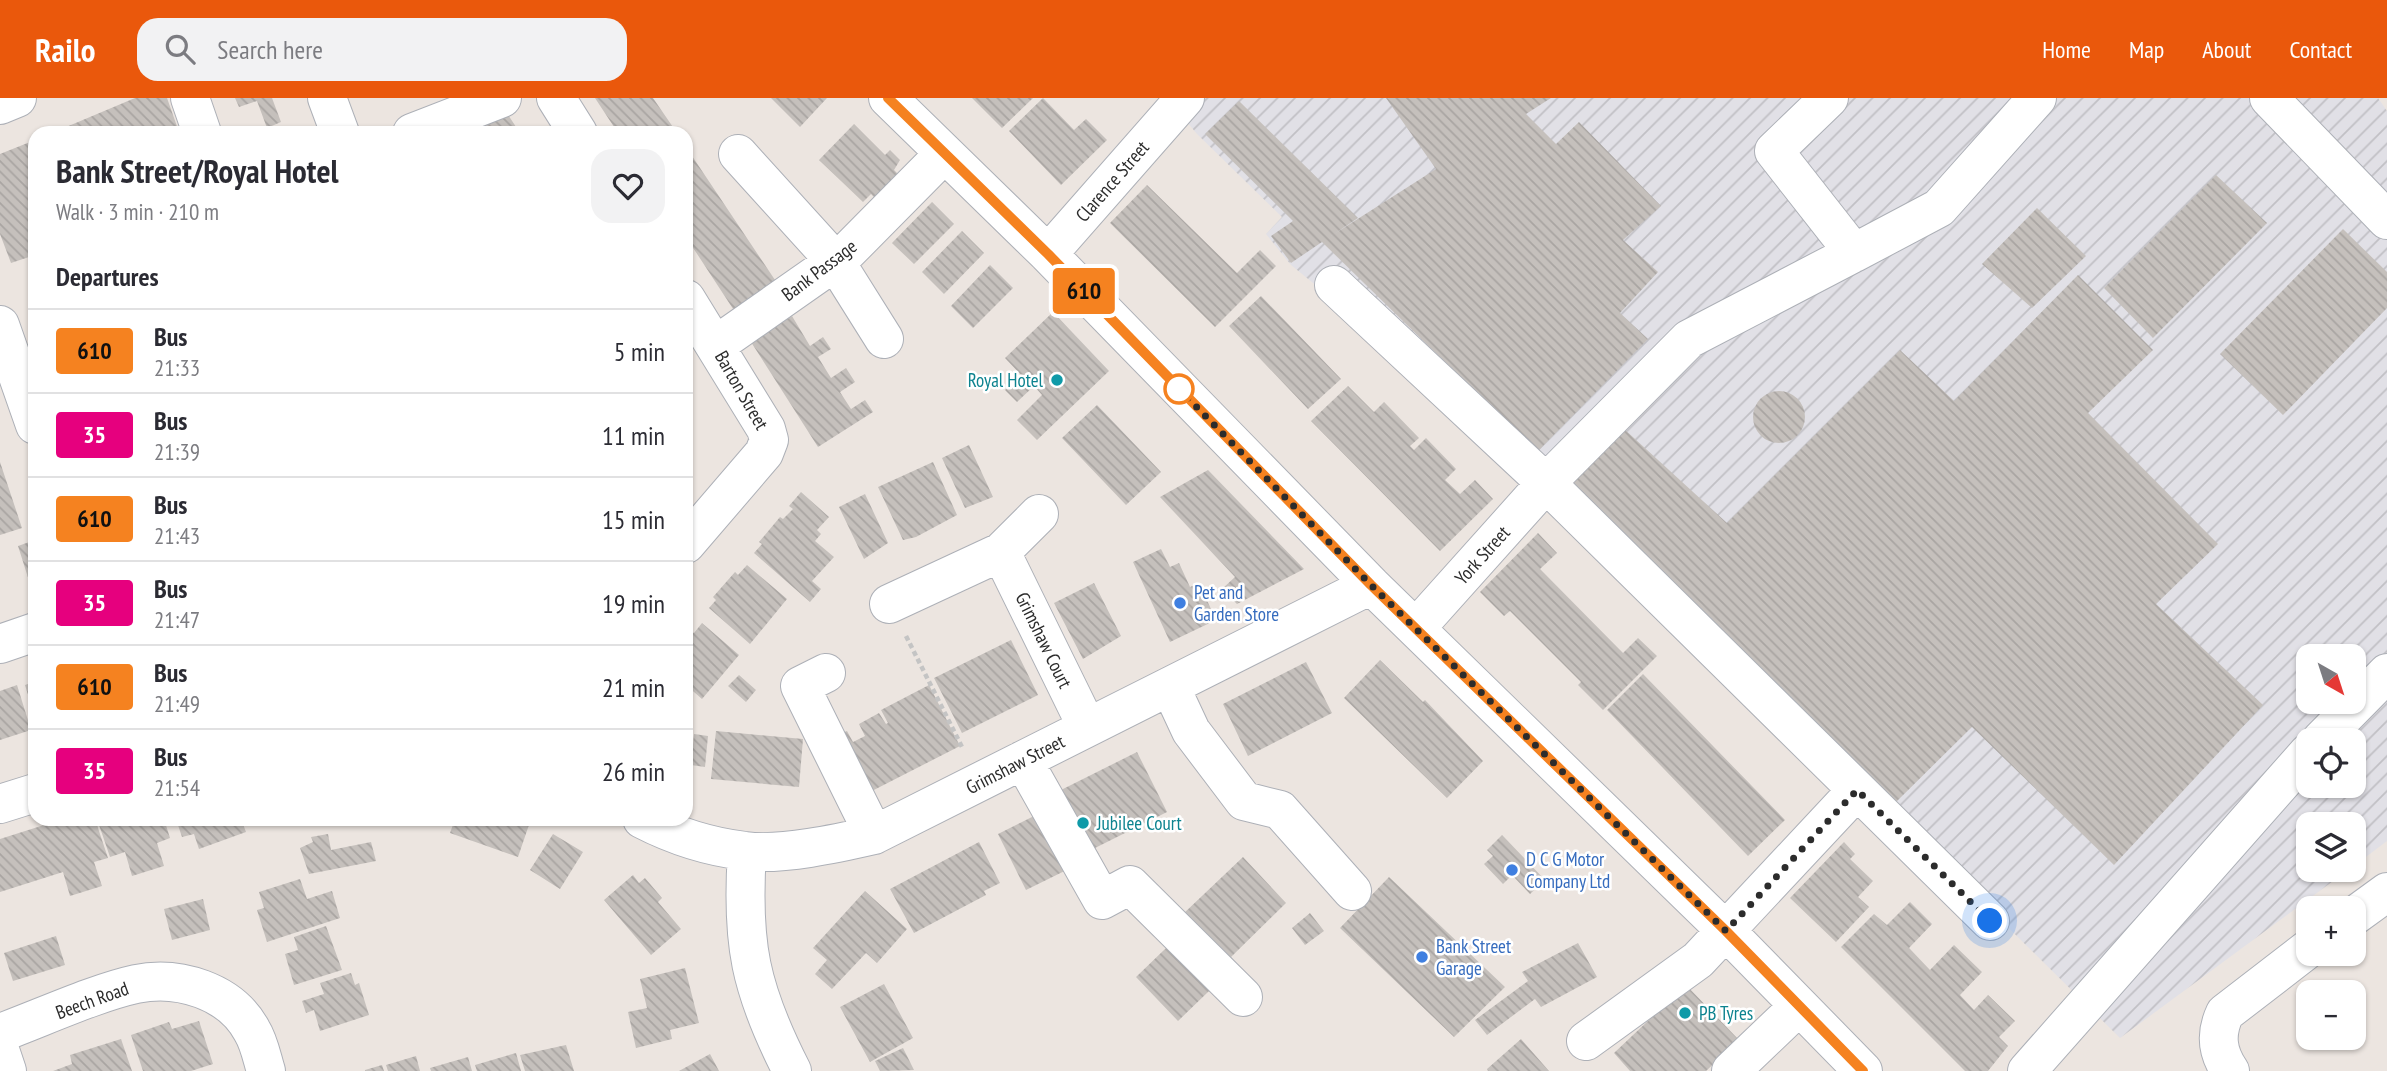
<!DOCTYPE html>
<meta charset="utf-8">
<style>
:root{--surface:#fff;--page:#f2f2f3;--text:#2b2b33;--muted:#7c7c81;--line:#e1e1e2;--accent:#ea580c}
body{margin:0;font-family:"PT Sans Narrow",sans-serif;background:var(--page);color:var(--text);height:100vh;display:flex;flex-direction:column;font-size:26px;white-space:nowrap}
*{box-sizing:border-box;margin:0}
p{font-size:23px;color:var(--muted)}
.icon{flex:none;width:38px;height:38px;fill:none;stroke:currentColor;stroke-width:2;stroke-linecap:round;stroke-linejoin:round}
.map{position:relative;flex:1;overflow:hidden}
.side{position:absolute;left:28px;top:28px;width:665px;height:700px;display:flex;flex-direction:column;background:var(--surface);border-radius:21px;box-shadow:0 2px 5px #0004}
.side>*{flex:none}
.badge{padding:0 14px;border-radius:5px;font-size:24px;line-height:46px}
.needle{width:46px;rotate:141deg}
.fabs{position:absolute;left:2296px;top:546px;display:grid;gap:14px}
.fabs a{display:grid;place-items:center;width:70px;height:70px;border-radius:14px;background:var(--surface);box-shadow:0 2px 5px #0004;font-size:35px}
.you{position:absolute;width:35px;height:35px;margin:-18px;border:5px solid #fff;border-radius:50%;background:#1a73e8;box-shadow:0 0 0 10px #1a73e833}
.map>.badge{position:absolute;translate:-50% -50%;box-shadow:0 0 0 4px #fff}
h2{padding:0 28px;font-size:26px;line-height:63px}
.round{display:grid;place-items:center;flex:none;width:74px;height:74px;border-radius:21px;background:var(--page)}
.head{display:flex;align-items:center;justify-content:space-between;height:119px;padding:0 28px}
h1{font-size:33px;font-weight:600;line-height:52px}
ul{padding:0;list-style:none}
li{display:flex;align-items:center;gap:21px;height:84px;padding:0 28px;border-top:2px solid var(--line)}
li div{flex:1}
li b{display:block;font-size:26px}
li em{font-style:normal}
li .badge{min-width:77px;font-weight:700;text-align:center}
header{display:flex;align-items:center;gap:42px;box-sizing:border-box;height:98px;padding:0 35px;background:var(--accent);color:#fff}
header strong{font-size:33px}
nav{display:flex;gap:38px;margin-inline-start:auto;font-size:24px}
.search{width:490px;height:63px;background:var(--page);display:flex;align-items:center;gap:18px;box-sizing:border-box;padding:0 24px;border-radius:21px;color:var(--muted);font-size:26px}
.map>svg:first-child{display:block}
.industrial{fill:url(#industrial-furrows);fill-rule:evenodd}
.building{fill:url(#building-back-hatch)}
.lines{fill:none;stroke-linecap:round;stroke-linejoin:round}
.minor-casing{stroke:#adb0b7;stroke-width:40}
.path{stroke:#c4c4c4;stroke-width:4.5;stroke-dasharray:5 3.5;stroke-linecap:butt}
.minor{stroke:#fff;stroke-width:38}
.line-casing{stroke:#fff;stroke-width:16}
.line{stroke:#f58220;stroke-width:10}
.walk{stroke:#2c2c2c;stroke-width:7;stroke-dasharray:0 12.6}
.culture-dot{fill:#0f9aa8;stroke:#fff;stroke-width:2.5}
.stop-dot{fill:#fff;stroke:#f58220;stroke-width:3.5}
.shop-dot{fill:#3f7fe0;stroke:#fff;stroke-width:2.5}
.labels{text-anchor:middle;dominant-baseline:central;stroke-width:5;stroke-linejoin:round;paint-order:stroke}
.street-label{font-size:19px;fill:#2c2c2c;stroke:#fff}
.culture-label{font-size:19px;fill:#0d838f;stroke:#fff;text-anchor:start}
.shop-label{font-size:19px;fill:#366cbe;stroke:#fff;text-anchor:start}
</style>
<header>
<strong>Railo</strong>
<div class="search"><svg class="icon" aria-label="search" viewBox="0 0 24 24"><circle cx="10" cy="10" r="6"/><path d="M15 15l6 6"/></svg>Search here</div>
<nav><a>Home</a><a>Map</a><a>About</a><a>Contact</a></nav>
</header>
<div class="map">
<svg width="2387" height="973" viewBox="0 0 2387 973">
<defs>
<pattern id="industrial-furrows" width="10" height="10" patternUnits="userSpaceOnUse" patternTransform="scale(1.75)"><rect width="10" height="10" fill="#e1e0e6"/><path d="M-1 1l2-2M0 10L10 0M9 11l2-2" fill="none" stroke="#c1c0c5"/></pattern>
<pattern id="building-back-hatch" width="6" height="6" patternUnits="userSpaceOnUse" patternTransform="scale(1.75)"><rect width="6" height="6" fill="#c5c0bc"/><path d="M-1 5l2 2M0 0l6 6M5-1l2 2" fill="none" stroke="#a9a5a2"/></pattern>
</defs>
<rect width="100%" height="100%" fill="#ece5e0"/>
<!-- industrial -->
<path class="industrial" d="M1167,0H2378L2387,13V743L2354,768V726H2308V772H2348L2120,940L1565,391L1291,167L1266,136L1282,119L1197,36ZM2308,558H2354V604H2308ZM2308,642H2354V688H2308Z"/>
<!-- building -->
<path class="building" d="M135,0H167L179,34L52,35Z
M235,0H272L281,24L267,30L257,3L239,9Z
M595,0H653L677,35H618Z
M771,0H827L800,29Z
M972,0H1033L1002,30Z
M1043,0L1074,32L1086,21L1107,42L1061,87L1009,33Z
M1386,0H1551L1526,16L1556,46L1579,24L1661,108L1623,142L1658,174L1620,215L1648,241L1537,354L1322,144L1291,165L1271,138L1293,123L1205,36L1239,3L1358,120L1331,138L1436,71Z
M501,6L520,35H457Z
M854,26L885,57L890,52L900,62L894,72L906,84L882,107L871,96L863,104L819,62Z
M35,42V157L11,165L0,136V56Z
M686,49L781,191L739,220L686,139Z
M2216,77L2267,125L2153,240L2104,190Z
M1147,87L1237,175L1260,152L1276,168L1215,229L1110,125Z
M932,104L954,126L914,166L892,145Z
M2037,110L2086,158L2032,210L1982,166Z
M2343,131L2387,174V210L2283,317L2220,256Z
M962,133L984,155L944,196L922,174Z
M990,167L1013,190L973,230L951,208Z
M2078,177L2153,252L2088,315L2218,446L2156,506L2263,607L2114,767L1972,629L1895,705L1566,384L1623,330L1727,425L1900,252L1954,303Z
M1261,198L1341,281L1308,311L1229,228Z
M1053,214L1109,273L1037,342L1017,322L1042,297L1034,288L1017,304L1005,292L1021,277L1005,260Z
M792,218L810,248L823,239L831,251L818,259L831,280L846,270L855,284L840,294L851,311L865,302L873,314L818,349L751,244Z
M1348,288L1374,314L1384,304L1419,340L1410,348L1414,352L1426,340L1456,371L1445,382L1460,396L1475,382L1493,401L1440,453L1311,323Z
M1753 319a26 26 0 1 1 52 0a26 26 0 1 1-52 0Z
M1097,307L1161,374L1126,407L1062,340Z
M969,347L993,399L965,410L942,360Z
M0,364L22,430L0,437Z
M933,364L957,417L916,439L903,442L878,389Z
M1208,372L1304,471L1237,506L1222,491L1235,479L1160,399Z
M801,394L829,419L817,432L821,436L815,443L834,459L812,483L821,491L810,504L754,455L762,446L759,444L780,419L783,421L793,411L789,408Z
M865,396L888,445L864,461L839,409Z
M1538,435L1557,455L1540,471L1623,555L1638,540L1657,558L1603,612L1578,587L1581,584L1510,513L1504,518L1480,494Z
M35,442V491L32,492L18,448Z
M1161,451L1170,469L1179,465L1190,489L1199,485L1216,522L1170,544L1133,464Z
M747,467L787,501L750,546L709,510L716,502L713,499L735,474L738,477Z
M1094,485L1121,538L1083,561L1054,505Z
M702,525L739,557L702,601L686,587V538L691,533L694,535Z
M1011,542L1038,597L962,635L934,580Z
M1380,562L1423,604L1425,602L1483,663L1447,700L1344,600Z
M1306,564L1332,615L1248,658L1223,606Z
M35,570V616H34L25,587L34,584L30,572Z
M1643,576L1785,722L1748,758L1607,612Z
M739,577L756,592L746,604L728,588Z
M17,587L31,632L0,642V593Z
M929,587L960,648L868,695L839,636L847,633L853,644L865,638L859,626L879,615L886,626L888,625L881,612Z
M716,633L803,641L799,689L711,681Z
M694,636L708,638L705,669L691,667Z
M1137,654L1167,714L1095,750L1099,756L1026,792L998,736L1064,703L1059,693Z
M63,721H95L108,760L94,764L102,788L70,798L63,774L0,794V741Z
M97,721H164L170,740L157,745L164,768L132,778L125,754L110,759Z
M176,721H241L246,734L199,751L194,736L182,739Z
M422,721H441L439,727Z
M455,721H531L518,759L450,735Z
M328,736L331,752L371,744L376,763L309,776L300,750L313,744L311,739Z
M553,736L583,754L560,791L530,772Z
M1502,737L1545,782L1530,796L1512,777L1503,786L1484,766L1493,758L1487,752Z
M979,744L1000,785L984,793L986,797L914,835L890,791Z
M1844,744L1855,756L1850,761L1873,783L1858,799L1869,809L1836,844L1790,800Z
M1243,759L1286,805L1231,859L1237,866L1178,923L1136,879L1191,826L1182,817Z
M633,777L639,785L645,780L662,800L658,804L681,831L651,857L604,802Z
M1389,779L1505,889L1454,939L1340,830Z
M300,781L307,801L332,793L340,820L267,844L257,812L264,810L259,794Z
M865,793L907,831L877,865L866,855L832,891L815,876L827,862L813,850Z
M203,801L210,832L172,842L164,811Z
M1910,804L1932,826L1909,850L1930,872L1954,847L1982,874L1960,897L1974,912L1988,897L2015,923L1999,939L2008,948L1988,973H1965L1841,849L1874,816L1887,827Z
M1310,815L1324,833L1305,847L1292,830Z
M326,828L342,872L294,887L285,856L298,852L294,839Z
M56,838L65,867L13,883L4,855Z
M1578,845L1597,879L1541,909L1535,901L1487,937L1475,922L1528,883L1522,874Z
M685,870L699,925L670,932L672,941L636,950L628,914L647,910L640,881Z
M351,875L355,887L359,885L369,917L320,933L314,912L306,915L302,903L324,896L320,885Z
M884,886L913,940L870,964L840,909Z
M1686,887L1739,942L1706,973H1630L1614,955Z
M199,923L213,966L191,973H143L131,937L169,924L172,931Z
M121,941L132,973H53L72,966L70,957Z
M1521,941L1549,973H1488L1487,971Z
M566,947L574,973H525L520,957Z
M903,950L914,972L880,973L875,963Z
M516,955L521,973H477L475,967Z
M710,956L719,973H679Z
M416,958L420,973H388L386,967Z
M468,959L472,973H431L430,970Z
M382,967L384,973H365V972Z"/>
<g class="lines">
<!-- minor casing -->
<g class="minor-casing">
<path id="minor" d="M190,0L202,35
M327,0L340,35
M556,0L578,35
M888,0L1048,156L1371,487L1726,833L1863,973
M2269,0L2387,122
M0,7L17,0
M412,35L502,0
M738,56L835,163L884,241
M1854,155L1939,110L2037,0
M1048,156L1185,0
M1334,187L1546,385L1990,823
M686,201L766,331L769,342L764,355L686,446
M0,227L35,327
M716,247L843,158L943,57
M1001,454L1087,629
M889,506L1001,454L1039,416
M1417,529L1546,385L1689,241L1854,155L1774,53L1829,0
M0,546L35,534
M826,575L800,588L874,737
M1170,588L1191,633L1244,703L1280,712L1352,793
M2321,642L2387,575
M1023,662L1102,802L1130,787L1243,899
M0,706L35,695
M642,721C673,737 710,749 745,753C781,758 839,745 874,737L1371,487
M747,754C741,845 750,891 792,973
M2354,818L2387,794
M0,935C41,920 95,895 136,886C178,877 231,893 252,933C259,944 262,960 266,973
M1586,943L1698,862L1857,692
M0,952L7,973
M1731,973L1798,909
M2027,973L2308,655
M2230,973C2217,954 2215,936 2225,915L2308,851"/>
</g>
<!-- path -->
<path class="path" d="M906,538L962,649"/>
<!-- minor -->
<use href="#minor" class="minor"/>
</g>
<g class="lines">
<!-- line casing -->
<g class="line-casing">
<path id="line" d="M888,0L1048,156L1371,487L1726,833L1863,973"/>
</g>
<!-- line -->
<use href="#line" class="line"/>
<!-- walk -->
<path class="walk" d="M1179,291L1371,487L1726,833L1857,692L1990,823"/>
</g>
<!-- markers -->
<g class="culture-dot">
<circle cx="1057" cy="282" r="7"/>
<circle cx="1083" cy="725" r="7"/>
<circle cx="1685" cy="915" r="7"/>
</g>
<circle class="stop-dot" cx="1179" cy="291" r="14"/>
<g class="shop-dot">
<circle cx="1180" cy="505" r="7"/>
<circle cx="1512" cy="772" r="7"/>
<circle cx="1422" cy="859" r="7"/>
</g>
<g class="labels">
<!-- street labels -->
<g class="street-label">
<text transform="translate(1112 83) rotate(-49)">Clarence Street</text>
<text transform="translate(819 172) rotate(-37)">Bank Passage</text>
<text transform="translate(742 292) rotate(60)">Barton Street</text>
<text transform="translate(1482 457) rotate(-48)">York Street</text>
<text transform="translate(1044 542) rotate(64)">Grimshaw Court</text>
<text transform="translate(1015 666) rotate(-27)">Grimshaw Street</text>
<text transform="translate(92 902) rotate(-20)">Beech Road</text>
</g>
<!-- culture labels -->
<g class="culture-label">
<text x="1043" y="282" text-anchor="end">Royal Hotel</text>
<text x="1097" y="725">Jubilee Court</text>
<text x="1699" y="915">PB Tyres</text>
</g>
<!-- shop labels -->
<g class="shop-label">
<text x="1194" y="494">Pet and<tspan x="1194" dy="22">Garden Store</tspan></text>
<text x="1526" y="761">D C G Motor<tspan x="1526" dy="22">Company Ltd</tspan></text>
<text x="1436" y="848">Bank Street<tspan x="1436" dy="22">Garage</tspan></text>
</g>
</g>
</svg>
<div class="fabs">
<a><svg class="needle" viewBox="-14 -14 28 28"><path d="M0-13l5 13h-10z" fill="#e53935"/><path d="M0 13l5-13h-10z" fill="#7c7c81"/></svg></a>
<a><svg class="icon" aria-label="locate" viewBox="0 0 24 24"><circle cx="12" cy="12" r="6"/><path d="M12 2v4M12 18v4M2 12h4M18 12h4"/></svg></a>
<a><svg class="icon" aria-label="layers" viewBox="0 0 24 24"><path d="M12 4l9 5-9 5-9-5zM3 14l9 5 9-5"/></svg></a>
<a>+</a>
<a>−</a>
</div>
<div class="you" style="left:1990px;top:823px"></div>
<b class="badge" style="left:1084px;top:193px;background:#f58220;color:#111">610</b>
<section class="side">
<div class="head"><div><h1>Bank Street/Royal Hotel</h1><p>Walk · 3 min · 210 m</p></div><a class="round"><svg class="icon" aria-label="heart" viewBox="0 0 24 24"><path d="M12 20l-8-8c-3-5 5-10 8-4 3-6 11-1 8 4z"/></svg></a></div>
<h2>Departures</h2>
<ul>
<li><span class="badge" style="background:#f58220;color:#111">610</span><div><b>Bus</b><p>21:33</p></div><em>5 min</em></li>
<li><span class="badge" style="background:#e6007e;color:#fff">35</span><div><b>Bus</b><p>21:39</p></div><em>11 min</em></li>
<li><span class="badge" style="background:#f58220;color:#111">610</span><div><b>Bus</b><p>21:43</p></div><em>15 min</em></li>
<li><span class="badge" style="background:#e6007e;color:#fff">35</span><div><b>Bus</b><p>21:47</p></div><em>19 min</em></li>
<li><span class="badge" style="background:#f58220;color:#111">610</span><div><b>Bus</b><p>21:49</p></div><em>21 min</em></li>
<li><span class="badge" style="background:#e6007e;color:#fff">35</span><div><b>Bus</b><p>21:54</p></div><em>26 min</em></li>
</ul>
</section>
</div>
